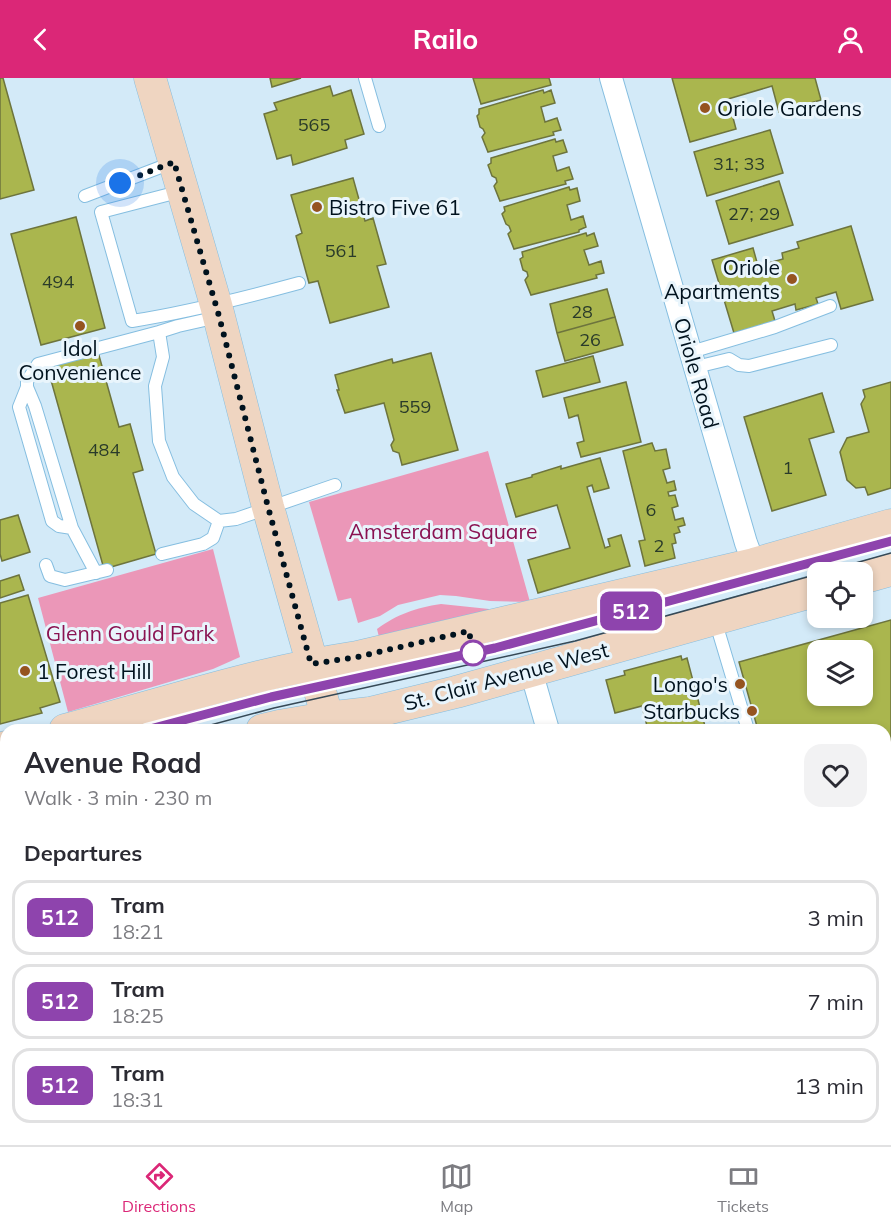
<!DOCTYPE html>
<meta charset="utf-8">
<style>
:root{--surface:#fff;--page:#f2f2f3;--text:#2b2b33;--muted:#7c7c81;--line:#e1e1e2;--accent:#db2777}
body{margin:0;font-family:Mulish,sans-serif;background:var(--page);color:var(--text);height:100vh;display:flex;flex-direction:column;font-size:22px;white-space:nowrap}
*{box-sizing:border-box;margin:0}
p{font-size:20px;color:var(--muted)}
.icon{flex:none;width:33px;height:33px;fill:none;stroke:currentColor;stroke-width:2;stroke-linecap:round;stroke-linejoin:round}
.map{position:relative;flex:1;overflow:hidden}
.side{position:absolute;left:0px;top:646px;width:891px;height:422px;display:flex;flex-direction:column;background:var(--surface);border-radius:18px 18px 0 0;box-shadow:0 3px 9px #0003}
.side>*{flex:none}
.badge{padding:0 12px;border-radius:9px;font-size:21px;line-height:39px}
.controls{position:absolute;left:807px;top:484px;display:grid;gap:12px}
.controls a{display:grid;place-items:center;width:66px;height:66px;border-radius:12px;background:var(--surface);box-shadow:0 3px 9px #0003;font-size:30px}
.you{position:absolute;width:30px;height:30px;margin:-15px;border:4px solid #fff;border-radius:50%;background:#1a73e8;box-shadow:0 0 0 9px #1a73e833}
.map>.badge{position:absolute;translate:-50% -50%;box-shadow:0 0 0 3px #fff}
h2{padding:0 24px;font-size:22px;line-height:54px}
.round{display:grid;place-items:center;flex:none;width:63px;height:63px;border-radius:18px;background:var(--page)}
.headline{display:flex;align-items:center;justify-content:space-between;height:102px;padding:0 24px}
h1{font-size:28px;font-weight:700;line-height:45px}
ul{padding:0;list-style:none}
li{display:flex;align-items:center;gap:18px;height:75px;margin:0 12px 9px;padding:0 12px;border:3px solid var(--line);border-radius:18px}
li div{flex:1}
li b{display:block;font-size:22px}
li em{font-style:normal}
li .badge{min-width:66px;font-weight:700;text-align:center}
header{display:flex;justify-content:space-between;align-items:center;height:78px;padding:0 24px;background:var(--accent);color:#fff;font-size:27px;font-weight:700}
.menu{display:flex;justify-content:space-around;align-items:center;height:84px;border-top:2px solid var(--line);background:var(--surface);font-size:16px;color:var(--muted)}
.menu a{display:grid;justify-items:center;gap:3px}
.menu .current{color:var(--accent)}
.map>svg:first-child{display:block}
.green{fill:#eb97b8}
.building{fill:#aab64e;stroke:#6d743d;stroke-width:1.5;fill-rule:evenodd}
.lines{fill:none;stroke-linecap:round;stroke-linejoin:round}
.lane-casing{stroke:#85bee0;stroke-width:14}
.street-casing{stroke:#85bee0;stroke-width:24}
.secondary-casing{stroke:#85bee0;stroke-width:33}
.lane{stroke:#fff;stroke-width:12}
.street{stroke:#fff;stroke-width:22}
.secondary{stroke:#efd5c1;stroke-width:32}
.tram{stroke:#364956;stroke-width:1.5}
.line-casing{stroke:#fff;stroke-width:14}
.line{stroke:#8e44ad;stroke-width:9}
.walk{stroke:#00121e;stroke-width:6;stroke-dasharray:0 10.8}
.poi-dot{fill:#955420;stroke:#e9f5fc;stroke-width:2}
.stop-dot{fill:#fff;stroke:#8e44ad;stroke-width:3}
.labels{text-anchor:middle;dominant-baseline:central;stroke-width:6;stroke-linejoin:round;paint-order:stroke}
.number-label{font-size:18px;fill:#2a3b2a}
.poi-label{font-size:21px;fill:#00121e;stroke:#e9f5fc;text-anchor:start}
.street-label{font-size:21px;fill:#00121e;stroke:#e9f5fc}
.park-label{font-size:21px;fill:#8a1352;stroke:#e9f5fc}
</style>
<header><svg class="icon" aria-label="back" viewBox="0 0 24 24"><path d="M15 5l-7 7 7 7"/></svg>Railo<svg class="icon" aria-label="person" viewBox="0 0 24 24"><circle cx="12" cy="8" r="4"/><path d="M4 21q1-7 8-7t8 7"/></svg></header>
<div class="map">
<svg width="891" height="1067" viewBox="0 0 891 1067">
<rect width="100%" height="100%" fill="#d3eaf8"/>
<!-- green -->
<path class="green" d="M488,373L530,524L490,523L456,518L440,517L398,527L380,538L358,545L351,520L338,523L309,424Z
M213,471L240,579L213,591L68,634L38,520Z
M441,526L489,531V537L379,559L377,551C398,536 415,530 441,526Z"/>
<!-- building -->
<path class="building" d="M0,0H3L34,112L0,121Z
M270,0H301L272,9Z
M473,0H549L551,7L481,26Z
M672,0H815L821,22L779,34L772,8L728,21L736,51L690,64Z
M330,8L333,18L351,12L364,56L345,62L347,70L293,87L291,77L277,81L264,36L277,32L274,25Z
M543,12L544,15L551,12L555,25L541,29L545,44L557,40L561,52L553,54L554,57L488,74L482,59L485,55L483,51L480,49L477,38L479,36V31Z
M770,52L783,95L707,118L694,74Z
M555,61L556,64L563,62L567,74L553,78L557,93L569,89L573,101L565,103L566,106L500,123L494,108L497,104L496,100L492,98L488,87L491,85V80Z
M353,100L365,143L373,140L386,186L377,188L389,229L330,245L318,203L309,205L296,158L302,155L291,117Z
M779,103L793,147L729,166L716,123Z
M569,109L570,112L577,110L580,123L567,127L571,142L583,138L586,149L579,152V154L514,171L508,156L511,153L509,148L506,146L502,136L505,133L504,129Z
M76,139L105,250L41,267L11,156Z
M851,148L873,222L841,231L836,214L816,220L818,226L796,232L795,226L772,233L775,243L734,255L712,182L753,170L758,188L783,181L782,175L799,170L797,164Z
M586,155L587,158L594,155L598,168L584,172L589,187L601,183L604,195L596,197L597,200L531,217L525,202L528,198L527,194L523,192L520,181L523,179L522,174Z
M607,211L615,239L557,255L550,226Z
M615,239L623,267L565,283L557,255Z
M98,274L119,349L130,346L143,392L133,395L156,476L104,491L47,288Z
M431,275L458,372L402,387L399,375L393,373L391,367L394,362L384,325L345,335L337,312H339L335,297L392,281L393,285Z
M593,278L600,304L543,319L536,293Z
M626,304L641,364L581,379L577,365L584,363L578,337L569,340L564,320Z
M891,304V410L868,417L865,409L856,410L847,402L840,374L847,360L869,354L861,326L865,319L863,312Z
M822,315L834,354L809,361L826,417L772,433L744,339Z
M652,365L655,373L666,371L670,390L663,392L667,405L674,403L676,412L668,414L669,418L675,417L678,428L672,430L675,442L683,440L685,447L678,449L680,454L674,456L676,465L672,466L675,480L645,488L639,463L645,462L623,373Z
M600,380L609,410L594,414L592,407L587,409L605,470L610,468L608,461L621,457L630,488L538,515L528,482L570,470L557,427L516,439L506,406L532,399V397L561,388V391Z
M18,437L30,474L2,483L0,476V442Z
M19,497L24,512L0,520V503Z
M28,517L60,624L40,630L42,635L0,646V525Z
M891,542V718L885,719V652H758L739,584ZM818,573H862V618H818Z
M681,578L682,582L687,580L706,652H648L642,628L615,635L606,602L625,597L624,593Z
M889,740L891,748V804L889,805L885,791V741Z
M6,777V837L2,839L0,834V778Z
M891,914V955L885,957V916Z
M0,966L6,986V1015L1,1016L3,1023L0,1024Z
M220,1062H247L249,1067H211L210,1065Z
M256,1062H284L286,1067H257Z
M291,1062H340L325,1067H293Z
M376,1062H394L395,1067H360Z
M700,1062H715L716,1067H688Z
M862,1062H884L886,1067H848Z"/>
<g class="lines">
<!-- lane casing -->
<g class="lane-casing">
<path id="lane" d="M365,0L379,48
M182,113L101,134L132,243C189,234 244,220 299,205
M85,118L174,84
M159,254L163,279L155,308L159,363L173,399L194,426L219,443L236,441L335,407
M691,274L775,249L830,228
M696,289L729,281L739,287L749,288L831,267
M27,309L35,328L72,450L96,495
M72,450L59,448L52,443L19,329L27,309V303L38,286L159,254L178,248L218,239
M162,476L203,466L213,460L219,443
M46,487L50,498L65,502L107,492
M715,542L748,652"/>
</g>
<!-- street casing -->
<g class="street-casing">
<path id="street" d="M611,0L746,465L754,486
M531,593L548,652
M885,866L891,867
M5,1067L22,1062"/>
</g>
<!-- secondary casing -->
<g class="secondary-casing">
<path id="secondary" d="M150,0L216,227L268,429L331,652
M862,500L891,492
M65,652C162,626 258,594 357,579L754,486L891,447
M262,652L279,648L326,640L370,635L456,614L818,512
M0,671L6,669
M0,724L6,722
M465,1062L466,1067"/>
</g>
<!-- lane -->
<use href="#lane" class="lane"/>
<!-- street -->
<use href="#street" class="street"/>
<!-- secondary -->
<use href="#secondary" class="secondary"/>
<!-- tram -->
<path class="tram" d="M820,495L891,475
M146,652L271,619L495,570L891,462
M192,652L274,630L575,563L818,496
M0,693L6,691
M0,706L6,704"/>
</g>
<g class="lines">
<!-- line casing -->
<g class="line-casing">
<path id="line" d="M146,652L271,619L495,570L891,463"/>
</g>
<!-- line -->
<use href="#line" class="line"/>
<!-- walk -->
<path class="walk" d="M120,105L174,84L219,238L268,429L311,586L357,579L469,553L473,575"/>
</g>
<!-- markers -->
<g class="poi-dot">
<circle cx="705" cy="30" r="6"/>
<circle cx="317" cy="129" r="6"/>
<circle cx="792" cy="201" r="6"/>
<circle cx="80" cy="248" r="6"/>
<circle cx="25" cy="593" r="6"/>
<circle cx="740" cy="606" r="6"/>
<circle cx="752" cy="633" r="6"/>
</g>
<circle class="stop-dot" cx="473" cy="575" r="12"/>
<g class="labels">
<!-- number labels -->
<g class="number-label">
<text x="314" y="46">565</text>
<text x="739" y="85">31; 33</text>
<text x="754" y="135">27; 29</text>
<text x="341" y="172">561</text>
<text x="58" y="203">494</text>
<text x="582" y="233">28</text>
<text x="590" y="261">26</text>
<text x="415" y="328">559</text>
<text x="104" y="371">484</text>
<text x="788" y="389">1</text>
<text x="651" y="431">6</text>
<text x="659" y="467">2</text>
</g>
<!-- poi labels -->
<g class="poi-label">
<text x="717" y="30">Oriole Gardens</text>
<text x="329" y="129">Bistro Five 61</text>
<text x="780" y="189" text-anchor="end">Oriole<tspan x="780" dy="24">Apartments</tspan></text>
<text x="80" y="270" text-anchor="middle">Idol<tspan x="80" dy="24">Convenience</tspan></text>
<text x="37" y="593">1 Forest Hill</text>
<text x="728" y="606" text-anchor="end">Longo's</text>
<text x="740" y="633" text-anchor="end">Starbucks</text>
</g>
<!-- street labels -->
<g class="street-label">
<text transform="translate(697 295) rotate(74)">Oriole Road</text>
<text transform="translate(506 598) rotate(-15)">St. Clair Avenue West</text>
</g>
<!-- park labels -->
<g class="park-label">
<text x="443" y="453">Amsterdam Square</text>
<text x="130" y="555">Glenn Gould Park</text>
</g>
</g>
</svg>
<div class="controls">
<a><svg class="icon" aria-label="locate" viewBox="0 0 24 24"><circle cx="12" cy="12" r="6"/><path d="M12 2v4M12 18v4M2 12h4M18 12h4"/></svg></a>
<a><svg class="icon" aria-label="layers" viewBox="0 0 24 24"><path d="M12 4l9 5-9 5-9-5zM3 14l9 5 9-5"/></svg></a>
</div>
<div class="you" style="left:120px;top:105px"></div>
<b class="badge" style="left:631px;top:533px;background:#8e44ad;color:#fff">512</b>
<section class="side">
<div class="headline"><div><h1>Avenue Road</h1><p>Walk · 3 min · 230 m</p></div><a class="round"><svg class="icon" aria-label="heart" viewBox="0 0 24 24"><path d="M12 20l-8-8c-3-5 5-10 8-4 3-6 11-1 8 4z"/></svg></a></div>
<h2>Departures</h2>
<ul>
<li><span class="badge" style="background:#8e44ad;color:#fff">512</span><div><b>Tram</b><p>18:21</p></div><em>3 min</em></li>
<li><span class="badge" style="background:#8e44ad;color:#fff">512</span><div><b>Tram</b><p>18:25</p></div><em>7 min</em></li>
<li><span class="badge" style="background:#8e44ad;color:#fff">512</span><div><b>Tram</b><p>18:31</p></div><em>13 min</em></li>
</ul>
</section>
</div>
<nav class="menu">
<a class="current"><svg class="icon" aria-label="directions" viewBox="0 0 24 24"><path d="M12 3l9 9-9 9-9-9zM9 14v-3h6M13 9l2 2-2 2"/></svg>Directions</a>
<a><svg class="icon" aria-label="map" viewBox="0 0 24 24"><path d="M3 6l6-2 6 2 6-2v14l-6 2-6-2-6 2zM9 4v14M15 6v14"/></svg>Map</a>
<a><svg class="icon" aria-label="tickets" viewBox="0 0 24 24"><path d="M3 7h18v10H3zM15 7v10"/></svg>Tickets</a>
</nav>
